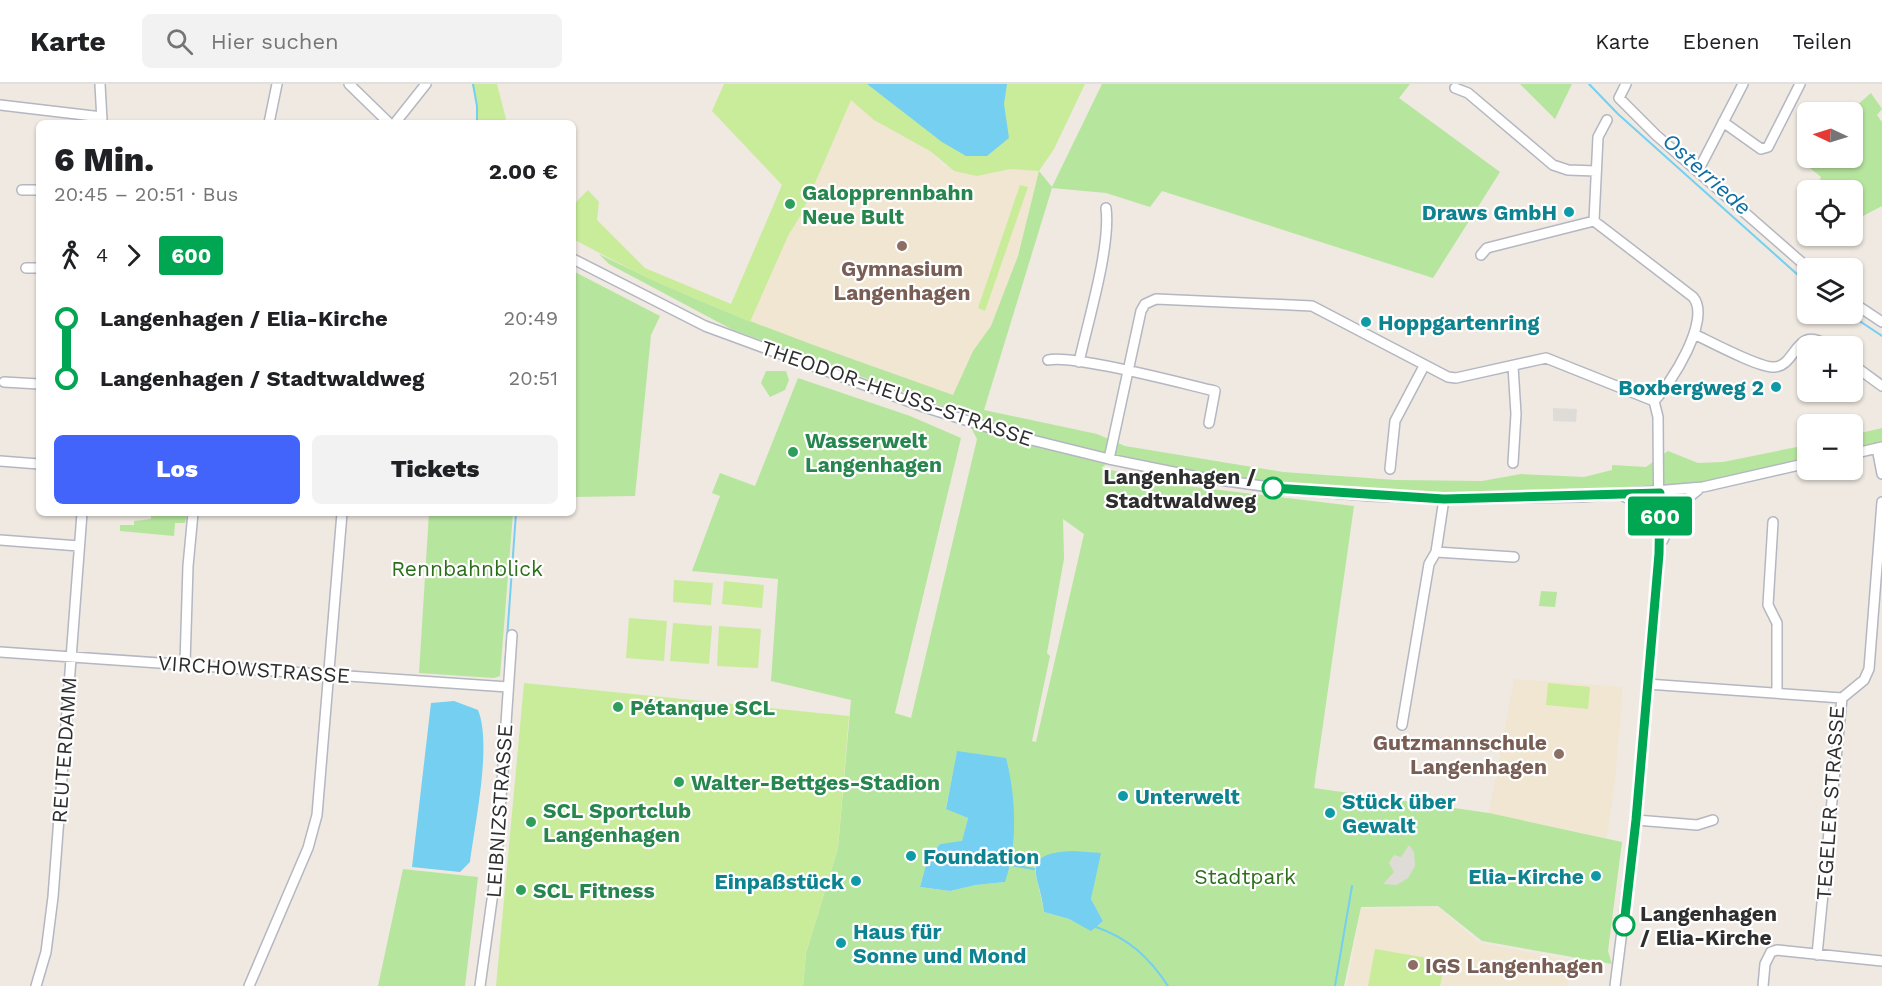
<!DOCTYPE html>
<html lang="de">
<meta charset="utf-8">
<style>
:root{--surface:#fff;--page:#f2f2f2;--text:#202124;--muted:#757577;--line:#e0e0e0;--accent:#4264fb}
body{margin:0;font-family:"Work Sans",sans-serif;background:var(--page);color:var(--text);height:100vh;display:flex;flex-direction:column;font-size:22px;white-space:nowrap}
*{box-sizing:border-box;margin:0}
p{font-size:20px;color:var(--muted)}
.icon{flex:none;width:33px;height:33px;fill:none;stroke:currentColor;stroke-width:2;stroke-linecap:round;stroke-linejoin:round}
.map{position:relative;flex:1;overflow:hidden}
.panel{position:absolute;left:36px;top:36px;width:540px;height:396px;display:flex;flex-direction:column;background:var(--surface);border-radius:9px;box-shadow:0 2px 4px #0004}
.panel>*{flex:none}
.badge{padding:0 12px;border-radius:4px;font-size:21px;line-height:39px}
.needle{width:39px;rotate:274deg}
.tools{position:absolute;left:1797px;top:18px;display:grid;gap:12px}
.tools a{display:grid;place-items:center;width:66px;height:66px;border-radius:9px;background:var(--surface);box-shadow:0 2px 4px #0004;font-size:30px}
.map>.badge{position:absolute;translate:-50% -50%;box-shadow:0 0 0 3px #fff}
.legs{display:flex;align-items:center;gap:9px;height:66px;padding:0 18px;font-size:20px}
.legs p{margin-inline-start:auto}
.headline{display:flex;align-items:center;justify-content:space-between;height:102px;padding:0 18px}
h1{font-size:33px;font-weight:800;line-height:45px}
.primary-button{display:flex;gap:12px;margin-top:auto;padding:12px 18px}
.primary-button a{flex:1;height:69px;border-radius:9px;background:var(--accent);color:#fff;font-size:24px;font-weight:800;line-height:69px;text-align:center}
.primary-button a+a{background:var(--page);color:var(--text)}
ul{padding:0 18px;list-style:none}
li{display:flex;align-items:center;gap:21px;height:60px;font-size:22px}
li i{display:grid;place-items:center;width:9px;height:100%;margin:0 8px;background:currentColor}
li i::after{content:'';width:15px;height:15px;margin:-8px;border:4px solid;border-radius:50%;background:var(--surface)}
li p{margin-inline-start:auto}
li:first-child i{background:linear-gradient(#0000 50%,currentColor 0)}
li:last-child i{background:linear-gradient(currentColor 50%,#0000 0)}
header{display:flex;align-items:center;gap:36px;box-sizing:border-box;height:84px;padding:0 30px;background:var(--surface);border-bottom:2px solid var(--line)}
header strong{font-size:28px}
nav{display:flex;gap:33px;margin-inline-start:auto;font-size:21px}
.search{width:420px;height:54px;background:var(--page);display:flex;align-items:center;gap:15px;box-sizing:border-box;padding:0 21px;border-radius:9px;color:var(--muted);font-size:22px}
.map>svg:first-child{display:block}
.education{fill:#f0e6d1}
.green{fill:#b6e59e;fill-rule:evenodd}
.pitch{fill:#c9ec9a}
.plaza{fill:#dfdcd8}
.water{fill:#75cff0}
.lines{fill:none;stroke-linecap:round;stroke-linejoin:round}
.stream{stroke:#75cff0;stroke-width:2}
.minor-casing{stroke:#b4b7c1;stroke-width:12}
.minor{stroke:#fff;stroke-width:9}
.line-1-casing{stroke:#fff;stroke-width:14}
.line-1{stroke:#00a651;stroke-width:9}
.leisure-dot{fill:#2e9e5b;stroke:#fff;stroke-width:2}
.culture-dot{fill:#0f9aa8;stroke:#fff;stroke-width:2}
.education-dot{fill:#8d6e63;stroke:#fff;stroke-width:2}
.stop-1-dot{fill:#fff;stroke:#00a651;stroke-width:3}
.labels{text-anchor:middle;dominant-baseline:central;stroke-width:4.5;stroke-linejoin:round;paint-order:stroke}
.leisure-label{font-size:21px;font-weight:bold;fill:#27864d;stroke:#fff;text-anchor:start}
.culture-label{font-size:21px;font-weight:bold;fill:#0d838f;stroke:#fff;text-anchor:start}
.education-label{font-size:21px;font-weight:bold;fill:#785e54;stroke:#fff}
.street-label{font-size:21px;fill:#2e2e2e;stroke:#fff}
.stop-label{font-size:21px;font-weight:bold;fill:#2e2e2e;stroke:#fff;text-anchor:end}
.park-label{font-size:21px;fill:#2c6e1b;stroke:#fff}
.water-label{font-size:22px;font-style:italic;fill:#0d6fa3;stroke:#fff}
</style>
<header>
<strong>Karte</strong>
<div class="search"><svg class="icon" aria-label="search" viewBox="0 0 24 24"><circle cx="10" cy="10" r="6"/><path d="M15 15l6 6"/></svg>Hier suchen</div>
<nav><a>Karte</a><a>Ebenen</a><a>Teilen</a></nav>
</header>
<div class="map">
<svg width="1882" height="902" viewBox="0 0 1882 902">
<rect width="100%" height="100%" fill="#efe9e1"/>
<!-- education -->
<path class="education" d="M851,15L874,36L930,67L944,82L1039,87L1018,172L991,243L973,267L953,311L750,238L788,152L802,129Z
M1514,595L1623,603L1615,696L1607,754L1489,729Z
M1438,823L1479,859L1571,876L1567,902H1347L1361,825Z"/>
<!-- green -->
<path class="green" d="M1102,0H1410L1399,14L1500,88L1433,194L1162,107L1150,123L1106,109L1052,104L984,326L1097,350L1125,362L1283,388L1396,396L1482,397L1521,390L1584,393L1612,386V381L1646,383L1668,367L1698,379L1723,378L1807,361V375L1713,396L1583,410L1484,411L1387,410L1295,403L1226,393L1119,371L1101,384L1187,402L1354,422L1314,704L1489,729L1622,758L1608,867L1612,880L1482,857L1438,822L1361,823L1344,902H803L806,869L838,764L851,616L771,597L778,495L692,487L720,412L712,409L720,389L755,402L798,294L910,332L961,354L895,629L911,634L977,355L964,330L733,246L609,180L599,170C713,228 833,268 953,311L973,267L991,242L1018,172L1039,87L1052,103ZM1063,435L1084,450L1036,658L1032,657L1050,572L1047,569L1064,475ZM957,668L981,671L1005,798L976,801L950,807L920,803L927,777L940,760L962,758L968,734L946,724ZM1100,769L1091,815L1103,837L1091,846L1069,835L1044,828C1043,817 1033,786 1035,780Z
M1520,0H1572L1555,35Z
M1871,9L1882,25L1877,31L1882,38V122L1861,133L1853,127L1852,106H1825L1818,101L1821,93L1810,84L1816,74H1852V28H1849Z
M573,187L660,232L651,251L635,412L573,413Z
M766,287H786L789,296L785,306L770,313L761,299Z
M1882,344V359L1853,365L1852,351Z
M160,429H187L185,439H175L174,452L120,447V441H134V437L151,435V431Z
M429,429H513L500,592L494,594L419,589Z
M1541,507L1557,508L1555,523L1539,522Z
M403,785L478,793L465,902H378Z"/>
<!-- pitch -->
<path class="pitch" d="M472,0H497L506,35L504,39H477V20Z
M724,0H1085L1054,65L1039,87L1010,85L977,92L954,87L930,67L874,36L851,16L802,129L788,152L750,238L647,194L573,155V121L588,106L599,118L597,136L645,184L731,220L782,101L712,27Z
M1020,101L1028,103L985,227L978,224Z
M674,496L713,499L711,521L673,518Z
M724,497L764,501L762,524L722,520Z
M629,534L667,537L664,577L626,574Z
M673,539L712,542L709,580L670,577Z
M719,542L761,545L758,584L717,582Z
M524,599L849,632L838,764L806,869L803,902H496Z
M1548,599L1590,603L1588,625L1546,621Z
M1375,865L1445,877L1440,902H1368Z"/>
<!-- plaza -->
<path class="plaza" d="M1553,324L1577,325L1576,338L1553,337Z
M1409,761L1414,768L1415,782L1408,794L1397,801L1383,800L1394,788L1389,779L1394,771L1401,773Z"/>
<!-- water -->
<path class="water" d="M867,0H1007L1004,20L1009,54L987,72H966L942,58Z
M454,617L478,626C492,660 475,739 470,778L460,788L412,783L431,619Z
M957,667L1006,674C1016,712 1018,761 1005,798L976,801L950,807L920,803L927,777L940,760L962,757L968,734L946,725Z
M1073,767L1101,769L1091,815L1103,837L1091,847L1069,835L1044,828C1040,790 1016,770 1073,767Z"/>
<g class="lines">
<!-- stream -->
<path class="stream" d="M473,0L477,22V39
M1589,0L1618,30L1808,200
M1849,230L1882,252
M505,583L516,429
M1011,781L1034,785
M1096,843C1128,854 1149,873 1168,902
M1335,902L1352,802"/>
<!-- minor casing -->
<g class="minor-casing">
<path id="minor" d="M100,0L102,37
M349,0L389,39
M1626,0L1619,14L1656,51L1808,184
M1455,4L1468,9L1553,81L1568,86L1596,87
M0,21L102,33
M1723,38L1761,65L1768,63L1800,0
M269,39L277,0
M395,39L426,0
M1698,87L1743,0
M22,106H39
M1594,137L1598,53L1607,36
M1481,171L1487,164L1594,137L1693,213C1712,235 1671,300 1654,317
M573,175L705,242L924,323L1016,352L1109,375L1198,393L1284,405L1370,412L1444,415L1582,413L1703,403L1808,379
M26,184H39
M1852,218L1882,238
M1694,250C1709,257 1761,285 1775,283C1797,281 1796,239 1828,262
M1048,276C1072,270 1184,300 1215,307L1209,339
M1079,278C1088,237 1111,162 1106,124
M1852,280L1882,302
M1513,282L1516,330L1513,379
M4,298L39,300
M1877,364L1882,390
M1852,370L1882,363
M1109,375L1141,227L1145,220L1156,215L1312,222L1448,293L1456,294L1546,274L1654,317L1658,333L1659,470L1636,736L1615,902
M0,377L39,380
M1390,385L1395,337L1424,282
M1625,413L1646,422L1658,441
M1773,438L1768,521L1777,539V609
M0,456L79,462
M1663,456L1678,422L1698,406
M1436,468L1514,473
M0,568L508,603
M185,580L188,482L193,429
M1647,600L1842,614
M1842,614L1864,596L1869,585L1882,418
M1402,641L1429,480L1436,468L1444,415
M1636,736L1697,741L1713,736
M1817,871L1842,614
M36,902L46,868L53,813L82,429
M249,902L308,764L317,731L342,429
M480,902L496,787L512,551
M1763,902L1765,880L1771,868L1777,866L1882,877"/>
</g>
<!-- minor -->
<use href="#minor" class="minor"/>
</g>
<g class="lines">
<!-- line-1 casing -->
<g class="line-1-casing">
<path id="line-1" d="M1273,404L1444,415L1660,409L1659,470L1636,736L1624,841"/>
</g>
<!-- line-1 -->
<use href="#line-1" class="line-1"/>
</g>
<!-- markers -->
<g class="leisure-dot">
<circle cx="790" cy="120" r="6"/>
<circle cx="793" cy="368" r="6"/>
<circle cx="618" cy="623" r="6"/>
<circle cx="679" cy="698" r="6"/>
<circle cx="531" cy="738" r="6"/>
<circle cx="521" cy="806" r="6"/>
</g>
<g class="culture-dot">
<circle cx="1569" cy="128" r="6"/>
<circle cx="1366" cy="238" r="6"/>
<circle cx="1776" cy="303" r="6"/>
<circle cx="1123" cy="712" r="6"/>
<circle cx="1330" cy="729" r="6"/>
<circle cx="911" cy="772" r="6"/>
<circle cx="1596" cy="792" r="6"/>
<circle cx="856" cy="797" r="6"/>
<circle cx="841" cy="859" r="6"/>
</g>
<g class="education-dot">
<circle cx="902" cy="162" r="6"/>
<circle cx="1559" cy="670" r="6"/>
<circle cx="1413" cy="881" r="6"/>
</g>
<g class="stop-1-dot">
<circle cx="1273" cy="404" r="10"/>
<circle cx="1624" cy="841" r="10"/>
</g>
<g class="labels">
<!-- leisure labels -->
<g class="leisure-label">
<text x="802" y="108">Galopprennbahn<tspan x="802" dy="24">Neue Bult</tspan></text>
<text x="805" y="356">Wasserwelt<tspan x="805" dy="24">Langenhagen</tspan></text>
<text x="630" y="623">Pétanque SCL</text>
<text x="691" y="698">Walter-Bettges-Stadion</text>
<text x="543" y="726">SCL Sportclub<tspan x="543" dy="24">Langenhagen</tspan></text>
<text x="533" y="806">SCL Fitness</text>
</g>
<!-- culture labels -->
<g class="culture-label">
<text x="1557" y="128" text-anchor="end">Draws GmbH</text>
<text x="1378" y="238">Hoppgartenring</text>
<text x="1764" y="303" text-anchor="end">Boxbergweg 2</text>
<text x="1135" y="712">Unterwelt</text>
<text x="1342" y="717">Stück über<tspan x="1342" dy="24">Gewalt</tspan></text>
<text x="923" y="772">Foundation</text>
<text x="1584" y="792" text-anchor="end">Elia-Kirche</text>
<text x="844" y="797" text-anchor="end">Einpaßstück</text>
<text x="853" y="847">Haus für<tspan x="853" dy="24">Sonne und Mond</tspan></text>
</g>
<!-- education labels -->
<g class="education-label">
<text x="902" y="184">Gymnasium<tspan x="902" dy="24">Langenhagen</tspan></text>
<text x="1547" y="658" text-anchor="end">Gutzmannschule<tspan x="1547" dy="24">Langenhagen</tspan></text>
<text x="1425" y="881" text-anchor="start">IGS Langenhagen</text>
</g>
<!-- street labels -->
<g class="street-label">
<text transform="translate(897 309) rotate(19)">THEODOR-HEUSS-STRASSE</text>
<text transform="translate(254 585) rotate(4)">VIRCHOWSTRASSE</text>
<text transform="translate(64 666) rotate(-86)">REUTERDAMM</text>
<text transform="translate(1830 719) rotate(-86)">TEGELER STRASSE</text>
<text transform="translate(499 727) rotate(-86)">LEIBNIZSTRASSE</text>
</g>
<!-- stop labels -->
<g class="stop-label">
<text x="1256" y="392">Langenhagen /<tspan x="1256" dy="24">Stadtwaldweg</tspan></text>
<text x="1640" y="829" text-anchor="start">Langenhagen<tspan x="1640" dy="24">/ Elia-Kirche</tspan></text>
</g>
<!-- park labels -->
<g class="park-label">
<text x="467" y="484">Rennbahnblick</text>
<text x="1245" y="792">Stadtpark</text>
</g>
<!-- water labels -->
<g class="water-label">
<text transform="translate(1707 90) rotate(42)">Osterriede</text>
</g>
</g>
</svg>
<div class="tools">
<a><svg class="needle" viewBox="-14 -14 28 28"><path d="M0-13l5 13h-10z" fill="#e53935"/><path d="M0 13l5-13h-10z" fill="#757577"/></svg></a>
<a><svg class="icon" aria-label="locate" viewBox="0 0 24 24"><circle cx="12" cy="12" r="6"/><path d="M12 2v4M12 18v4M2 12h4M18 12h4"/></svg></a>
<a><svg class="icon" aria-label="layers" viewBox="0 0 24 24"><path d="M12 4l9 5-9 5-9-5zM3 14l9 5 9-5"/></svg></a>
<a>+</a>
<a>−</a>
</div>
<b class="badge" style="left:1660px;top:432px;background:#00a651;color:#fff">600</b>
<section class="panel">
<div class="headline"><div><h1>6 Min.</h1><p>20:45 – 20:51 · Bus</p></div><b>2.00 €</b></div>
<div class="legs"><svg class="icon" aria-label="walk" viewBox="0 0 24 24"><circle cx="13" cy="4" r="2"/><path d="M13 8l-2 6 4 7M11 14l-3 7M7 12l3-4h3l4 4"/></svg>4<svg class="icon" aria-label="forward" viewBox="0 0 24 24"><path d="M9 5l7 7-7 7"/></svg><b class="badge" style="background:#00a651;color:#fff">600</b></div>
<ul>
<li><i style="color:#00a651"></i><b>Langenhagen / Elia-Kirche</b><p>20:49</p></li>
<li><i style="color:#00a651"></i><b>Langenhagen / Stadtwaldweg</b><p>20:51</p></li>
</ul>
<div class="primary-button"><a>Los</a><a>Tickets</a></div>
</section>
</div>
